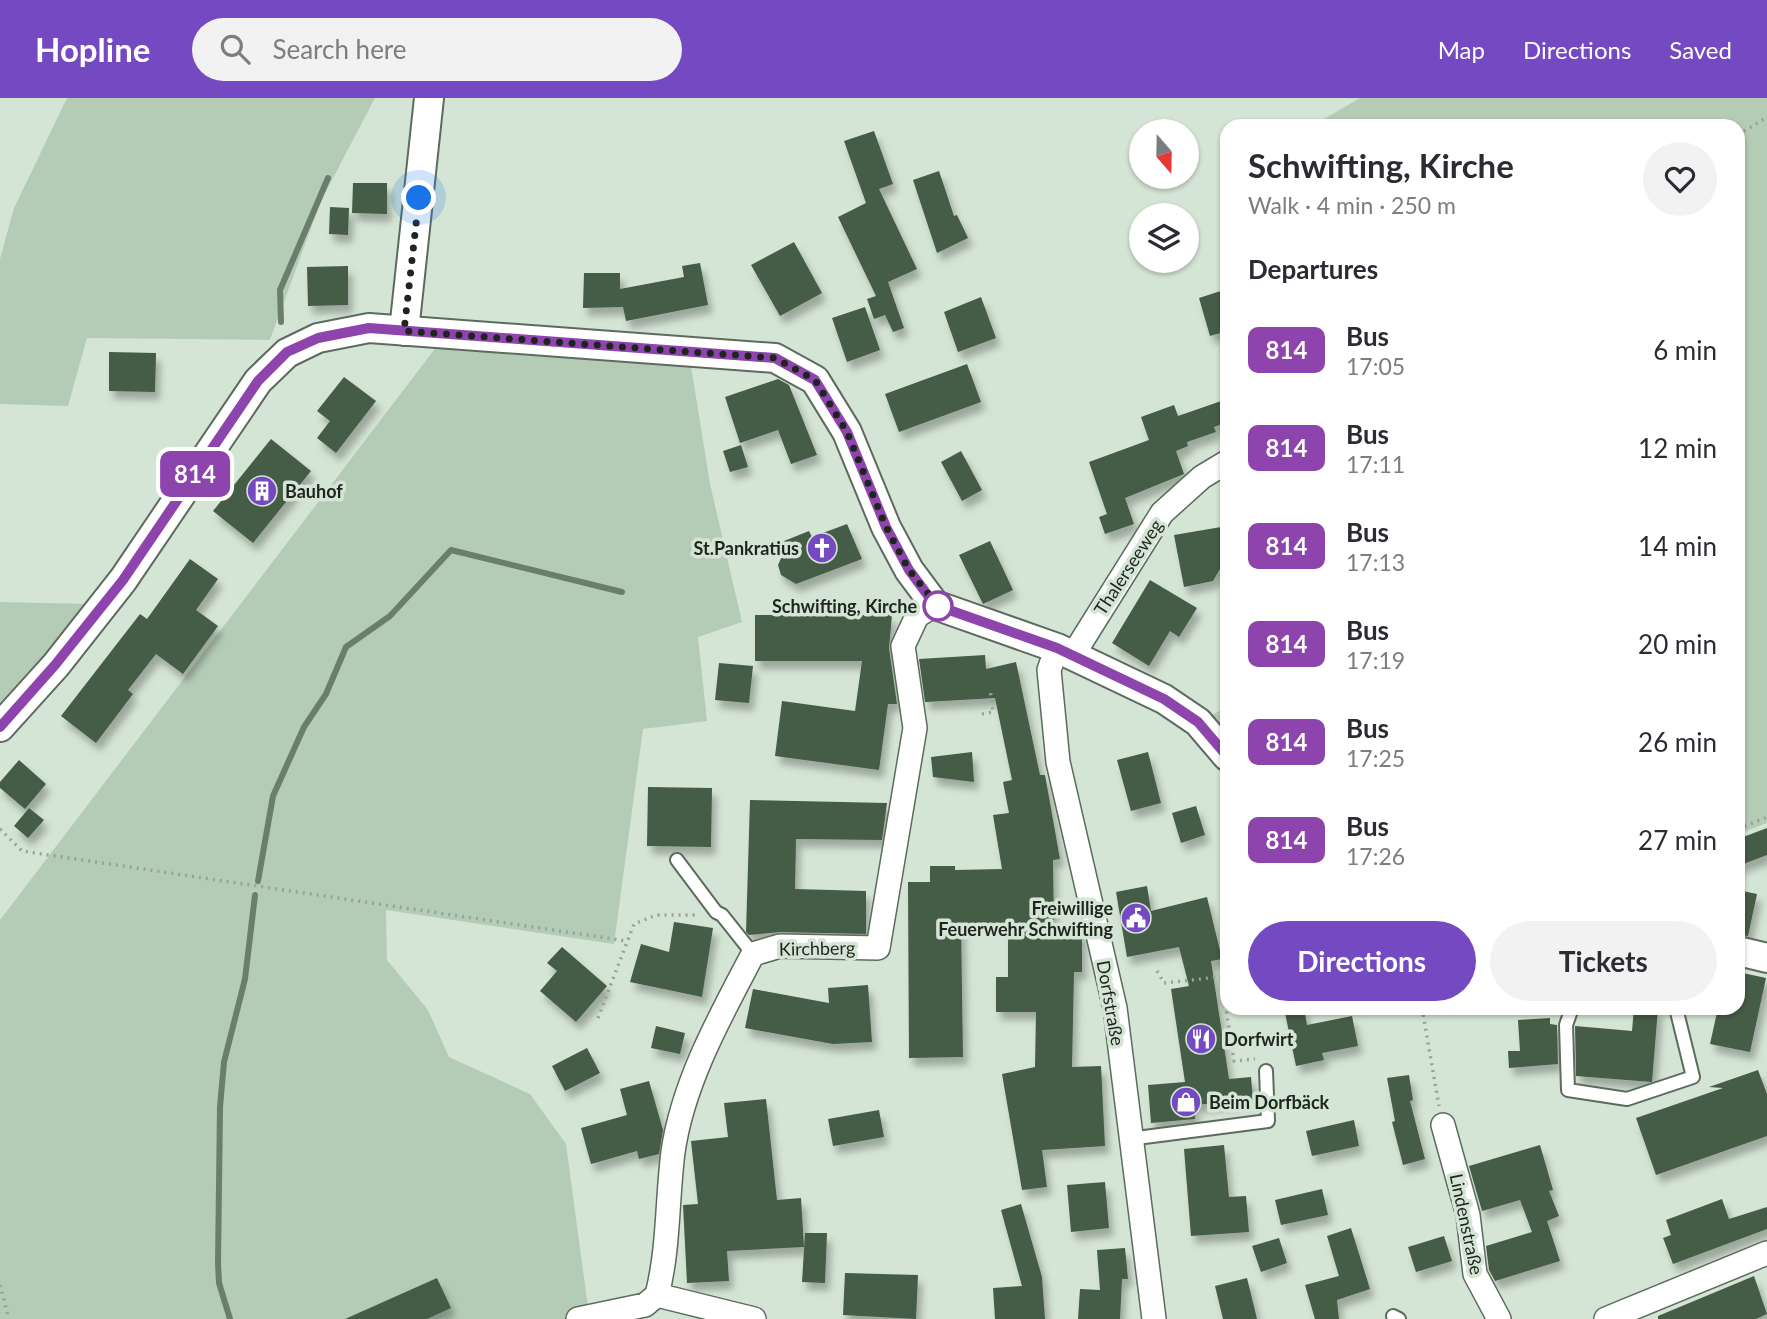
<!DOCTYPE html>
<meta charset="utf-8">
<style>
:root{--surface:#fff;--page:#f2f2f3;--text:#2b2b33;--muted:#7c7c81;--accent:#7449c1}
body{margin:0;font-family:Lato,sans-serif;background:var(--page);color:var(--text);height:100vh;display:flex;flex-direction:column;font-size:26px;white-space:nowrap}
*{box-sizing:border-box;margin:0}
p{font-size:23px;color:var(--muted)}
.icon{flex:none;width:38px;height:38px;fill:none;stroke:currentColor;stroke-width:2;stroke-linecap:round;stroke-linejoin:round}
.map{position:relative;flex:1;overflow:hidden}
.details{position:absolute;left:1220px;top:21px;width:525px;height:896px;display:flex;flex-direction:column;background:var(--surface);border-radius:21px;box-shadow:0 2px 5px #0004}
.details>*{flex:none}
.badge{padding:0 14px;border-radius:10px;font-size:24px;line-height:46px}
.needle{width:46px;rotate:160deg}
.buttons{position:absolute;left:1129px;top:21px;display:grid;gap:14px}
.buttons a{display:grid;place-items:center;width:70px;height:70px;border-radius:50%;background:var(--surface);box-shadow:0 2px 5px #0004;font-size:35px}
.you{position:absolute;width:35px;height:35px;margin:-18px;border:5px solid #fff;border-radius:50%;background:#1a73e8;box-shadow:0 0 0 10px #1a73e833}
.map>.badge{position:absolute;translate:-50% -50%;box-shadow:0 0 0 4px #fff}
h2{padding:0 28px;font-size:26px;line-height:63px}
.round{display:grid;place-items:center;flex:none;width:74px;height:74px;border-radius:37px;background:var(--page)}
.head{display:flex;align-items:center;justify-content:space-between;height:119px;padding:0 28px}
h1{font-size:33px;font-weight:700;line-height:52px}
.primary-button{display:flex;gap:14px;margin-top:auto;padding:14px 28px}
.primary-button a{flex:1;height:80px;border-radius:42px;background:var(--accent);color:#fff;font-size:28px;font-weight:700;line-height:80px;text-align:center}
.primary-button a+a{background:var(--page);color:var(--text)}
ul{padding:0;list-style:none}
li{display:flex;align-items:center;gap:21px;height:98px;padding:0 28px}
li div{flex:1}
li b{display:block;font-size:26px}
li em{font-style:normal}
li .badge{min-width:77px;font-weight:700;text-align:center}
header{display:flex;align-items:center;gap:42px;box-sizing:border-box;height:98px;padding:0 35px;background:var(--accent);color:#fff}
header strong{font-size:33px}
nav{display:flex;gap:38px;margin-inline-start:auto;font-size:24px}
.search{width:490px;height:63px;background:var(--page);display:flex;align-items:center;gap:18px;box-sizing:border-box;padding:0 24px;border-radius:38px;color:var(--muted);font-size:26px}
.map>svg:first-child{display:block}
.green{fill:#b4ccb5}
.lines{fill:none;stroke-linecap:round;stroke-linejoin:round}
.stream{stroke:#6a7e6b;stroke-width:6}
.building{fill:#455b46;filter:url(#shadow)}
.service-casing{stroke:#5c6b5d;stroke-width:16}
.minor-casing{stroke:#5c6b5d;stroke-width:26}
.tertiary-casing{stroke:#5c6b5d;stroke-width:32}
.path{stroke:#96a296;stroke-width:3.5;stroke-dasharray:2 5;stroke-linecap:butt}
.service{stroke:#fff;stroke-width:12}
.minor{stroke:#fff;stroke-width:23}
.tertiary{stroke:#fff;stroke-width:28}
.line-casing{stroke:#fff;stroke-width:16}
.line{stroke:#8e44ad;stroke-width:10}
.walk{stroke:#1e241e;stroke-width:7;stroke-dasharray:0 12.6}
.stop-dot{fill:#fff;stroke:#8e44ad;stroke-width:3.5}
.labels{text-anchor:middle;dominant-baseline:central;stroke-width:7;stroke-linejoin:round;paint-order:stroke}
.poi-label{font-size:18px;font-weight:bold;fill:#1e241e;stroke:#d5e5d5;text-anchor:start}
.street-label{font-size:18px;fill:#1e241e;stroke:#d5e5d5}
.stop-label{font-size:18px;font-weight:bold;fill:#1e241e;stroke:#d5e5d5;text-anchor:end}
</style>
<header>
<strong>Hopline</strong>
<div class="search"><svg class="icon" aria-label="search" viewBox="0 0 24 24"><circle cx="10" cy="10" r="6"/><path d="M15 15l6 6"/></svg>Search here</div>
<nav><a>Map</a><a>Directions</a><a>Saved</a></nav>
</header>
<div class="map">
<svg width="1767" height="1221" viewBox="0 0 1767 1221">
<defs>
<filter id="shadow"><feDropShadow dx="4.5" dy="8" stdDeviation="3.5" flood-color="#0004"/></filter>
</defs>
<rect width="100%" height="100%" fill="#d5e5d5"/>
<!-- green -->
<path class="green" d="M67,0H375L321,103L270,242L87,240L68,308L0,306V161L14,110Z
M1360,0H1767V725L1738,736V28H1312Z
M437,248L691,268L710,386L742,524L698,539L707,623L643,631L614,846L386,812L387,862L428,912L449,959L530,996L566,1046L589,1217L578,1221H0V822Z
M0,504L89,506L0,608Z
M1227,609V658L1198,624Z"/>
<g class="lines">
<!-- stream -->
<path class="stream" d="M281,224L280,192L328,80
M258,783L273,698L304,629L326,596L346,549L390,518L451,452L622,494
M230,1221L219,1185L218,1165L220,1009L224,964L245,881L255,797"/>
</g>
<!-- building -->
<path class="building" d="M874,33L893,86L879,91L917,171L888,184L904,230L893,234L885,217L874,221L867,201L876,198L838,119L866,105L844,43Z
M939,73L954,118L957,117L968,140L937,155L913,82Z
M353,85H387V116L352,115Z
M330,109L349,110L348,137L329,136Z
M794,144L822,195L780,218L751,167Z
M700,165L708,207L626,223L623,209L583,210L584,175H620V191L684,179L682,168Z
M348,168V207L308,208L307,169Z
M1227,191V233L1210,238L1199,200Z
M981,199L996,240L958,254L944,214Z
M865,209L880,252L847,264L832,220Z
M109,254L156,255L155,294L109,293Z
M967,266L981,304L899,334L885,296Z
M344,279L376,303L336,355L317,340L330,323L317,313Z
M778,281L789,287L817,357L791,366L778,332L740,345L725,299Z
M1227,301V324L1214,329L1216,334L1187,344L1188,348L1176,353L1184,376L1125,400L1134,426L1105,436L1099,419L1107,416L1089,364L1149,342L1141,319L1174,307L1178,318Z
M271,341L311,373L253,445L213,413Z
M741,347L748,369L730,374L723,353Z
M961,353L982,392L962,403L941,364Z
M847,426L862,461L796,486L781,477L778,467L786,449L784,443L809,433L812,439Z
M1227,428V459L1213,483L1184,489L1174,437Z
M990,443L1013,492L983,506L959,457Z
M190,461L218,481L196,512L218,528L183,576L156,556L128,592L133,596L96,645L61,618L140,516L147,521Z
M1150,482L1197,510L1179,539L1170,533L1149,568L1112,545Z
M755,517H892L889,550L897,606H888L879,672L775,658L782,603L855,613L862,563H755Z
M985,557L986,571L1016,564L1040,677H1045L1060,761L1053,762L1054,832H1082V874H1074L1072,969L1101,968L1105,1048L1042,1052L1047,1089L1022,1092L1002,976L1035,969L1036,914H996V879H1008V825L961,826L963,959L909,960L908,784H930V768H955V772L1002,771L993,717L1009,715L1003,684L1012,682L995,600L925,604L919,561Z
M719,565L753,568L749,605L715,602Z
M972,654L974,684L933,679L931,659Z
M1148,654L1161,705L1131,713L1117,662Z
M19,662L46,686L25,711L0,690V684Z
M648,689L712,690L711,749L647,748Z
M750,702L887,705L882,742L796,741L795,791L866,793V836L780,834L749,837L746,834Z
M1196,708L1205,737L1181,745L1172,715Z
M29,710L44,722L28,740L14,728Z
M1767,730V757L1738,768V741Z
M1147,788L1151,813L1207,799L1222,861L1211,863L1229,981L1251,979L1253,1002L1194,1007L1195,1021L1151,1025L1148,987L1185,984L1171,891L1189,888L1179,849L1127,859L1116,794Z
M1738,792L1757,796L1748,838L1738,837Z
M674,824L713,830L702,899L630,884L641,846L669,854Z
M562,849L607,888L576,924L540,893L557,873L547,865Z
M1738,874L1766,880L1750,954L1710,946L1718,910H1738Z
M868,887L872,944L833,946L745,930L753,891L829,905L828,890Z
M1284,910H1304L1307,927L1352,918L1358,948L1322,955L1324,962L1296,968Z
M1634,910H1658L1652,984L1576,978L1575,928L1632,933Z
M1550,920V926L1557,927L1558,966L1509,970L1508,953H1520L1518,922Z
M656,928L685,935L680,956L651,950Z
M587,950L600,975L565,993L552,968Z
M1758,972L1767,996V1038L1656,1077L1636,1020L1723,990L1709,989Z
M1409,977L1413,1002L1410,1003L1425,1061L1403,1067L1392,1024L1395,1023L1387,980Z
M649,983L663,1032L659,1056L639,1061L637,1053L591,1066L581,1030L627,1017L620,991Z
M766,1001L777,1102L801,1100L804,1149L727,1153L729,1183L687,1185L683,1107L698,1106L691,1043L728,1039L724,1005Z
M879,1012L884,1039L833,1048L828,1021Z
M1354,1022L1359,1048L1312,1058L1306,1033Z
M1224,1047L1229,1099L1246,1098L1249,1134L1191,1138L1184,1051Z
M1540,1047L1553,1092L1549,1093L1559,1118L1547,1123L1560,1163L1495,1183L1489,1172L1486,1148L1532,1134L1520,1102L1482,1113L1469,1068Z
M1105,1084L1109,1130L1071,1134L1067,1087Z
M1322,1091L1328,1117L1281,1127L1275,1102Z
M1722,1101L1729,1121L1767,1109V1131L1673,1166L1663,1140L1671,1137L1666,1122Z
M1021,1106L1042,1179L1045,1221H995L993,1190L1022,1188L1001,1112Z
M1351,1130L1370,1191L1337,1202L1339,1221H1315L1305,1187L1339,1178L1327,1138Z
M805,1135H827L825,1185L802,1184Z
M1444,1138L1452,1163L1416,1174L1408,1149Z
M1279,1140L1287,1165L1261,1174L1252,1148Z
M1125,1150L1128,1181H1122L1120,1221H1078L1080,1191L1100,1192L1097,1152Z
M845,1175L918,1177L916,1221L843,1217Z
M1754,1178L1767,1216L1756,1221H1658V1218Z
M437,1180L451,1210L427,1221H345Z
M1247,1180L1257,1221H1223L1215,1188Z"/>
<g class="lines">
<!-- service casing -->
<g class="service-casing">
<path id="service" d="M677,762L716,814L722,817L753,856
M1572,910L1566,927L1568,992L1627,1001L1693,979L1676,910
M1129,1041L1268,1023L1266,973
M1393,1218L1399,1221"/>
</g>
<!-- minor casing -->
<g class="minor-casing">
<path id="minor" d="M1057,550L1049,572L1058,664L1115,910L1154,1221
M1073,557L1162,415L1202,379L1227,364
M1443,1027L1468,1117L1475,1176L1499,1221
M657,1197C669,1150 667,1101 673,1054C683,984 721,917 753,856L780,848L878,850L915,630L903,548L917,518L935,507
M657,1197L754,1221
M578,1221L645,1207L657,1197
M1606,1221L1767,1155"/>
</g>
<!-- tertiary casing -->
<g class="tertiary-casing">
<path id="tertiary" d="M404,233L429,0
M0,629L56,567L123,482L258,283L287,255L318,240L369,230L775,260L815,282L847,334L886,429L909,472L935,507L1057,550L1164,601L1198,624L1227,658
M1738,853L1767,860"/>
</g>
<!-- path -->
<path class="path" d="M1738,37L1767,19
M982,616L993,614L990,591
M0,731L22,753L627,843
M1738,731L1767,719
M1157,873L1164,885L1227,878
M1221,879L1234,963L1255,961
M1422,910L1439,1008
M598,920L634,826L656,817H697
M0,1187L9,1221"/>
<!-- service -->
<use href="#service" class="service"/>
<!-- minor -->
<use href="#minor" class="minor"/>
<!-- tertiary -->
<use href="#tertiary" class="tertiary"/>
</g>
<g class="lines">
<!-- line casing -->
<g class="line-casing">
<path id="line" d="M0,629L55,567L123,482L258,283L287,254L318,240L369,230L775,260L815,282L847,334L886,429L909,472L935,507L1057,550L1164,601L1198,624L1227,658"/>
</g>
<!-- line -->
<use href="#line" class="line"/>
<!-- walk -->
<path class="walk" d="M419,100L404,233L775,260L815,282L847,334L886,429L909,472L938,508"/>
</g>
<!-- icons -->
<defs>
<g id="building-disc" transform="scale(1.575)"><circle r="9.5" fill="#7449c1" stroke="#d5e5d5"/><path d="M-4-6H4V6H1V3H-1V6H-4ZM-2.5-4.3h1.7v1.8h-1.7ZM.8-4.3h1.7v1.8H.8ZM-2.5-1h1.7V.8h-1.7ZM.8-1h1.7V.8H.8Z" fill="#fff"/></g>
<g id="church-disc" transform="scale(1.575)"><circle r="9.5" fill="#7449c1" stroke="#d5e5d5"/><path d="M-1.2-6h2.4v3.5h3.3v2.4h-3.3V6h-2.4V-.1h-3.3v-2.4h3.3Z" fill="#fff"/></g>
<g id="civic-disc" transform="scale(1.575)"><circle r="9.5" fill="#7449c1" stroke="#d5e5d5"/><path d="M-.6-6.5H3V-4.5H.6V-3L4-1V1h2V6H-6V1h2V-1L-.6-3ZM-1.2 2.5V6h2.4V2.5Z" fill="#fff"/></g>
<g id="restaurant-disc" transform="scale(1.575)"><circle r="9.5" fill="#7449c1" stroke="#d5e5d5"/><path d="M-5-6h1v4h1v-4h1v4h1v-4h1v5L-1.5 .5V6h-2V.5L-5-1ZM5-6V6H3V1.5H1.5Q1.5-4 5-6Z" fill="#fff"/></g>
<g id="shop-disc" transform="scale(1.575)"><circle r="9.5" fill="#7449c1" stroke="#d5e5d5"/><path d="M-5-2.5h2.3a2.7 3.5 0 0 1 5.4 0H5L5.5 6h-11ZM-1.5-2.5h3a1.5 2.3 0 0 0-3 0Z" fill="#fff"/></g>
</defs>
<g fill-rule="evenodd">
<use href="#building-disc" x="262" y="393"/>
<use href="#church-disc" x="822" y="450"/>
<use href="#civic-disc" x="1136" y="820"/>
<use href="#restaurant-disc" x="1201" y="941"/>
<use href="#shop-disc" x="1186" y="1004"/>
</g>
<!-- markers -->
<circle class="stop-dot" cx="938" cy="508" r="14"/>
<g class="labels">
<!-- poi labels -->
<g class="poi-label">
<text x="285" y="393">Bauhof</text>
<text x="799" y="450" text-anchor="end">St.Pankratius</text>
<text x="1113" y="810" text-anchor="end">Freiwillige<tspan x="1113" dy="21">Feuerwehr Schwifting</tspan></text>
<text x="1224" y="941">Dorfwirt</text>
<text x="1209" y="1004">Beim Dorfbäck</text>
</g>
<!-- street labels -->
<g class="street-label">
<text transform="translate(1128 469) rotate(-57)">Thalerseeweg</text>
<text transform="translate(817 850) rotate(-1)">Kirchberg</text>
<text transform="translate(1111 905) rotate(80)">Dorfstraße</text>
<text transform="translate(1467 1126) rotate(78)">Lindenstraße</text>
</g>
<!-- stop labels -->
<g class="stop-label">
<text x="917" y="508">Schwifting, Kirche</text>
</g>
</g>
</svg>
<div class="buttons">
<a><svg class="needle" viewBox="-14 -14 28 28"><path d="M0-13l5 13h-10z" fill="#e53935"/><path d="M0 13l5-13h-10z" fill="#7c7c81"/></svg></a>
<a><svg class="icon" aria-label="layers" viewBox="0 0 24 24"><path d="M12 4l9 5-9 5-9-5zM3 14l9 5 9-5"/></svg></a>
</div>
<div class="you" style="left:419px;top:100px"></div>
<b class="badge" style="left:195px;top:376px;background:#8e44ad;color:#fff">814</b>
<section class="details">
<div class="head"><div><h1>Schwifting, Kirche</h1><p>Walk · 4 min · 250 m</p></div><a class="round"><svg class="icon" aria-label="heart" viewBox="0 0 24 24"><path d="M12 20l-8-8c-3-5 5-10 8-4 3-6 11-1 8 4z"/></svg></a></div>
<h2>Departures</h2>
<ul>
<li><span class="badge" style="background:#8e44ad;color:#fff">814</span><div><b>Bus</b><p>17:05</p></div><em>6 min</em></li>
<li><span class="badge" style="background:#8e44ad;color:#fff">814</span><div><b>Bus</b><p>17:11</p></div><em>12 min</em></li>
<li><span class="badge" style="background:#8e44ad;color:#fff">814</span><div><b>Bus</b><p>17:13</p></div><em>14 min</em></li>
<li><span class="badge" style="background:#8e44ad;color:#fff">814</span><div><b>Bus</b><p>17:19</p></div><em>20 min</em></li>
<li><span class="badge" style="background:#8e44ad;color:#fff">814</span><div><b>Bus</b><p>17:25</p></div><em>26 min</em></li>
<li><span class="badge" style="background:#8e44ad;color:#fff">814</span><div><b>Bus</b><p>17:26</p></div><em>27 min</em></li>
</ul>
<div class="primary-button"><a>Directions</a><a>Tickets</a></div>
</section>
</div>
